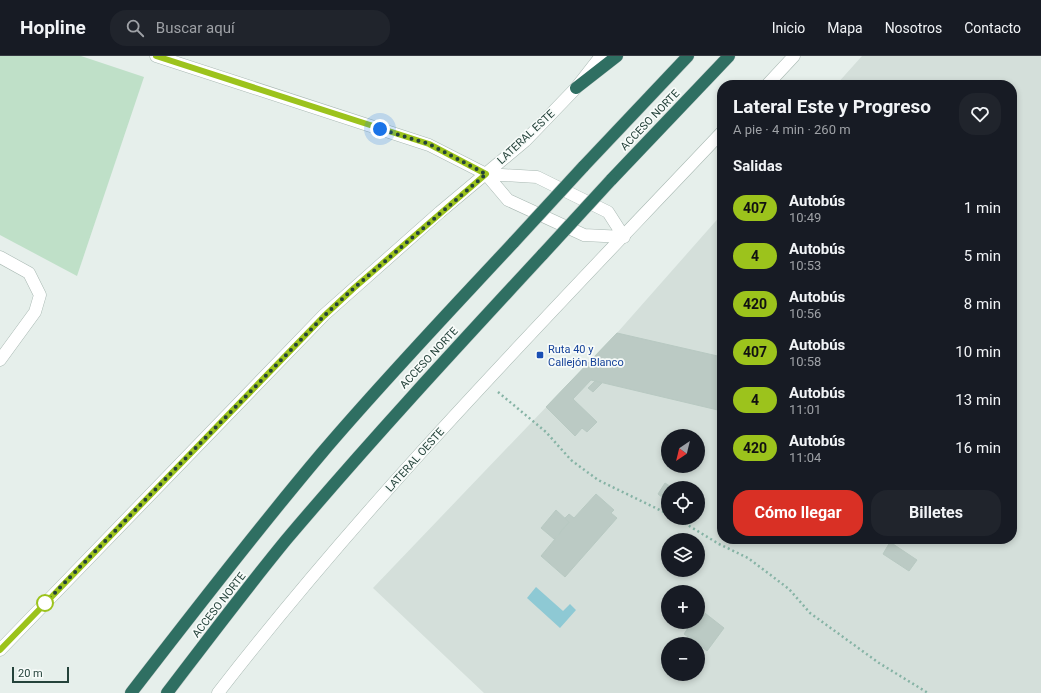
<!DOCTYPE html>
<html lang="es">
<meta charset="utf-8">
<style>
:root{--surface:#171b24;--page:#20242c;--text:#f1f3f6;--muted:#9ea1a6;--line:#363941;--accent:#d93025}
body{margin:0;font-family:Roboto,sans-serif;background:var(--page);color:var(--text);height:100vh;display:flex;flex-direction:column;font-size:15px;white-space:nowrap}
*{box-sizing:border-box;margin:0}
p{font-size:13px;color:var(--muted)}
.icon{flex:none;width:22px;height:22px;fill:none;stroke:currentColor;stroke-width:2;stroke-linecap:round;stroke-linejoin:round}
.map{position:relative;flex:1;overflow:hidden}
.panel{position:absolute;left:717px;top:24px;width:300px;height:464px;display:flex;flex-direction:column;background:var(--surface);border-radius:16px;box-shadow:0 2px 6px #0003}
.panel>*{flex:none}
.badge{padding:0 8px;border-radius:13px;font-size:14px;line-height:26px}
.needle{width:26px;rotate:215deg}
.fabs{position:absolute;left:661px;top:373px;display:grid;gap:8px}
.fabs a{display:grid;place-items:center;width:44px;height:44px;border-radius:50%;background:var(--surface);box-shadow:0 2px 6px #0003;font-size:20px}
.scale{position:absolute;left:12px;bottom:10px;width:57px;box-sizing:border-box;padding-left:4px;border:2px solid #24423a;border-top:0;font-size:11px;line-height:14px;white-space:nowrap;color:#24423a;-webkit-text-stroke:3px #f7fbf9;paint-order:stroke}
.you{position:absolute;width:20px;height:20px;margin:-10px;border:3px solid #fff;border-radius:50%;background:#1a73e8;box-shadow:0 0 0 6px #1a73e833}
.map>.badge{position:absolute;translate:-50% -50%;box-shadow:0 0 0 2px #fff}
h2{padding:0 16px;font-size:15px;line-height:36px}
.round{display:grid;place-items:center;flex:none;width:42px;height:42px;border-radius:16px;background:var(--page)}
.summary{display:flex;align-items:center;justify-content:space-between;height:68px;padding:0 16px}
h1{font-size:19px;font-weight:700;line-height:30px}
.primary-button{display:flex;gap:8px;margin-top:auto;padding:8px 16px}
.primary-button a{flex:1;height:46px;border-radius:16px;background:var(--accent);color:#fff;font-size:16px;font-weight:700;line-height:46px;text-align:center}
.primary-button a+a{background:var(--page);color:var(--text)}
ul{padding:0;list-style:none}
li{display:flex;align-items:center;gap:12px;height:48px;padding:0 16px}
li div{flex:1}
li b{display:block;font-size:15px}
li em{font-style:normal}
li .badge{min-width:44px;font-weight:700;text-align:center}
header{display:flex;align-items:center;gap:24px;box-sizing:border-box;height:56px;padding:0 20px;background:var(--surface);border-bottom:1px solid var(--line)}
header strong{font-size:19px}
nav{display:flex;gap:22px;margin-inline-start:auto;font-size:14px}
.search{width:280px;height:36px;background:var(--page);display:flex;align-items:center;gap:10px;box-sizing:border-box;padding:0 14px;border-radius:16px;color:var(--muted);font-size:15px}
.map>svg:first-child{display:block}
.built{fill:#d4dfda;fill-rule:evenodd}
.green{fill:#bfe0c8}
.water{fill:#8ec9d4}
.building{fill:#bbcac4;stroke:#b8c9c2}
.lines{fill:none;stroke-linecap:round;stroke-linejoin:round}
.minor-casing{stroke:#a8b8b2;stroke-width:13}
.tertiary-casing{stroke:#a8b8b2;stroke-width:13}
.motorway-casing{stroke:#c2cac8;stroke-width:13}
.path{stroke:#86b3a5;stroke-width:2.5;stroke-dasharray:2 3;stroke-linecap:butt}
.minor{stroke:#fff;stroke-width:12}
.tertiary{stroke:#fff;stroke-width:12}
.motorway{stroke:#2f6f62;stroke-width:12}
.motorway-bridge-casing{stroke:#c2cac8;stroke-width:13;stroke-linecap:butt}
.motorway-bridge{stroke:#2f6f62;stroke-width:12}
.line-casing{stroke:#fff;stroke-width:9}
.line{stroke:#9cc31c;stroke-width:6}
.walk{stroke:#24423a;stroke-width:4;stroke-dasharray:0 7.2}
.transit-dot{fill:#1a4fb4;stroke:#f7fbf9;stroke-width:1.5}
.stop-dot{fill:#fff;stroke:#9cc31c;stroke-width:2}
.labels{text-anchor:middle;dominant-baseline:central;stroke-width:3.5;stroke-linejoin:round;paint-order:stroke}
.street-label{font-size:11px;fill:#24423a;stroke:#f7fbf9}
.transit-label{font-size:11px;fill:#164399;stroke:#f7fbf9;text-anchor:start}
</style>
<header>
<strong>Hopline</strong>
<div class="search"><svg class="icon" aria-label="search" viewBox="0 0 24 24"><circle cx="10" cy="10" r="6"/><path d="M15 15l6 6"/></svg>Buscar aquí</div>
<nav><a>Inicio</a><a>Mapa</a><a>Nosotros</a><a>Contacto</a></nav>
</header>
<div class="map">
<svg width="1041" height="637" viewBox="0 0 1041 637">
<rect width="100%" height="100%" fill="#e6efeb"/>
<!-- built -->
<path class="built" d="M862,0H1041V637H484L373,532L617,277L722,158V483H1012V29H836ZM668,380H698V410H668ZM668,432H698V462H668ZM668,484H698V514H668ZM668,536H698V566H668ZM668,588H698V618H668Z"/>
<!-- green -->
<path class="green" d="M0,0H81L144,21L77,220L0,179Z"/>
<!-- water -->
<path class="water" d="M536,531L563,555L570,548L576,554L560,572L527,542Z"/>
<!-- building -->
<path class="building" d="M617,277L722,301V355L591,324L573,343L597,366L587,376L582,372L575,380L546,351Z
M595,325L602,327L593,336L588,332Z
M665,427L673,432H668V446L658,438Z
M596,438L614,454L611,457L617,462L565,521L541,500L569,466L565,462L569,458L574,462Z
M556,454L569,466L554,483L541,472Z
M890,486L917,504L909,515L883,498Z
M701,554L724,572L707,595L684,578L692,566H698V558Z"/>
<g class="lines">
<!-- minor casing -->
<g class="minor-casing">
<path id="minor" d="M156,0L429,89L486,118L508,144L584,179L624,181
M486,118L537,121L608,156L624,181
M0,201L29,217L40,239L35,256L0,304"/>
</g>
<!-- tertiary casing -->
<g class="tertiary-casing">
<path id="tertiary" d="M767,29L794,0
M0,594L324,259L440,156L525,85L576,32L601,0
M218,637C372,438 549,259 722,76"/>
</g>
<!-- motorway casing -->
<g class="motorway-casing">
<path id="motorway" d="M576,32L617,0
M583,111L688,0
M611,124L729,0
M131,637C193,557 255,476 321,398C383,325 449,256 514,186
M167,637C206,586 245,534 286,484C369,386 456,292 543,198"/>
</g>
<!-- path -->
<path class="path" d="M498,336L546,376L571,404L598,424L668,458
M676,462L719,488L748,502L789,533L810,557L879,607L928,637"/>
<!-- minor -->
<use href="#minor" class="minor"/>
<!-- tertiary -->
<use href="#tertiary" class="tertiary"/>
<!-- motorway -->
<use href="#motorway" class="motorway"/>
<!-- motorway-bridge casing -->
<g class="motorway-bridge-casing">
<path id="motorway-bridge" d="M514,186L583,111
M543,198L611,124"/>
</g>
<!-- motorway-bridge -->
<use href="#motorway-bridge" class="motorway-bridge"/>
</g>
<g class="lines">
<!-- line casing -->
<g class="line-casing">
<path id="line" d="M0,594L324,260L354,232L486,118L429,88L156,0"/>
</g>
<!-- line -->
<use href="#line" class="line"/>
<!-- walk -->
<path class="walk" d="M45,547L324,260L354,232L486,118L429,88L380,73"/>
</g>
<!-- markers -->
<rect class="transit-dot" x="536" y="295" width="8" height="8" rx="2"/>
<circle class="stop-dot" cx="45" cy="547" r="8"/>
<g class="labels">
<!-- street labels -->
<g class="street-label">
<text transform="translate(650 64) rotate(-46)">ACCESO NORTE</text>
<text transform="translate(526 81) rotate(-43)">LATERAL ESTE</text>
<text transform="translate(429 302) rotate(-47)">ACCESO NORTE</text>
<text transform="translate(415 404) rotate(-48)">LATERAL OESTE</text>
<text transform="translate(219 549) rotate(-52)">ACCESO NORTE</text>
</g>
<!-- transit labels -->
<g class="transit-label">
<text x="548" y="293">Ruta 40 y<tspan x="548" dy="13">Callejón Blanco</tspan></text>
</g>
</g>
</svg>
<div class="fabs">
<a><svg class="needle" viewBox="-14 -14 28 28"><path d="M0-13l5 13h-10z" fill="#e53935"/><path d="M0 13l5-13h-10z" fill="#9ea1a6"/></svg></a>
<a><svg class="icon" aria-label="locate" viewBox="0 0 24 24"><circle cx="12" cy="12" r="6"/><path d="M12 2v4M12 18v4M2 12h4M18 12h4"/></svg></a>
<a><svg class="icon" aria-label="layers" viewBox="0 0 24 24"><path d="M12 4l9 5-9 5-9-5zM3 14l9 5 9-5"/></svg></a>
<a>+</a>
<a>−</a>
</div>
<div class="scale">20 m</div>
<div class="you" style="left:380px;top:73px"></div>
<section class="panel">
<div class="summary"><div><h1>Lateral Este y Progreso</h1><p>A pie · 4 min · 260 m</p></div><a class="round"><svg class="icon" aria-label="heart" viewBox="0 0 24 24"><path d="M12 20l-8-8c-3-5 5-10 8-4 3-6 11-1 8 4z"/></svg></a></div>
<h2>Salidas</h2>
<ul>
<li><span class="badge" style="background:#9cc31c;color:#111">407</span><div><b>Autobús</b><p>10:49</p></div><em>1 min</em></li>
<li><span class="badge" style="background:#9cc31c;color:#111">4</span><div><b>Autobús</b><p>10:53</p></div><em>5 min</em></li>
<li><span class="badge" style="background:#9cc31c;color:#111">420</span><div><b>Autobús</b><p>10:56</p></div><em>8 min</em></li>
<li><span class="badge" style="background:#9cc31c;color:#111">407</span><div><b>Autobús</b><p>10:58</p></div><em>10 min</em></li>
<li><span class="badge" style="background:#9cc31c;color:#111">4</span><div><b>Autobús</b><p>11:01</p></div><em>13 min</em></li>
<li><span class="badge" style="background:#9cc31c;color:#111">420</span><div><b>Autobús</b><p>11:04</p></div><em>16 min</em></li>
</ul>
<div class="primary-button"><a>Cómo llegar</a><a>Billetes</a></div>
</section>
</div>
